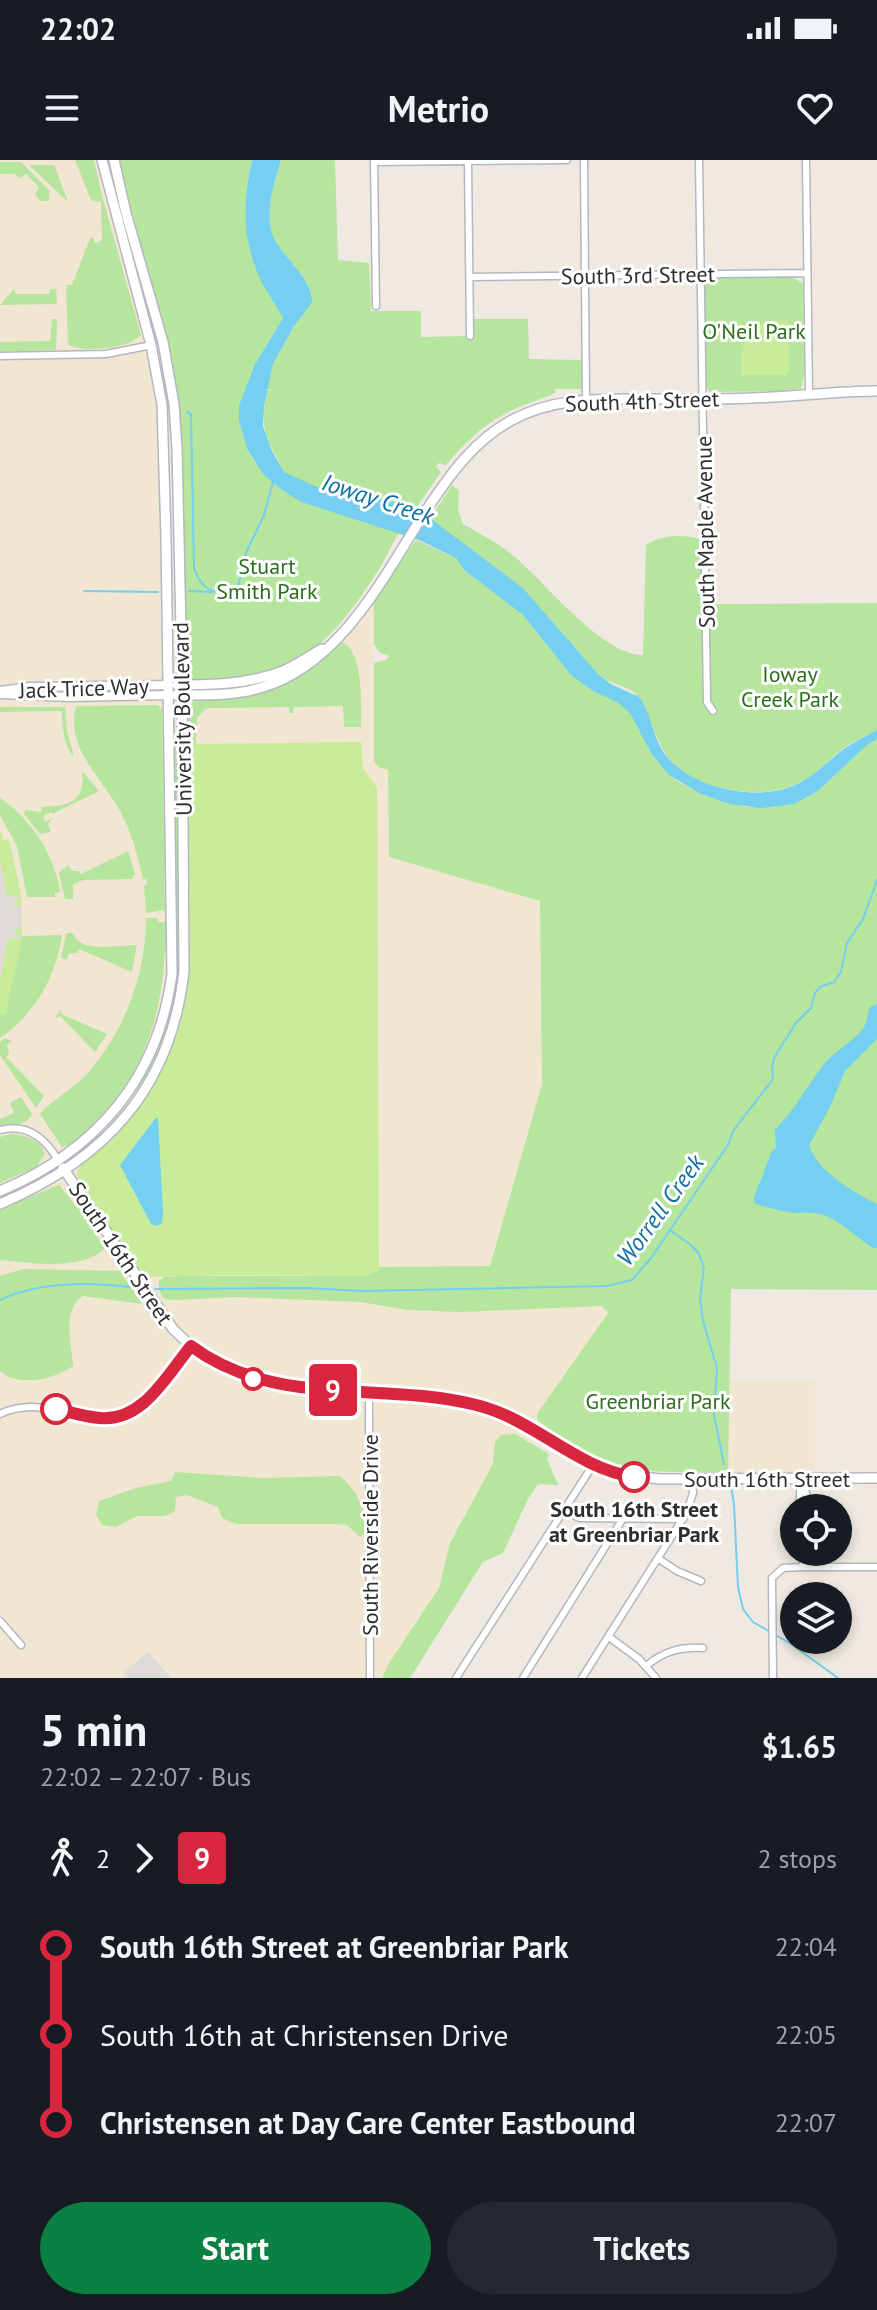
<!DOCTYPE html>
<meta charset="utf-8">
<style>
:root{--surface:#171b24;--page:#242831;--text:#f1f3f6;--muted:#9ea1a6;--accent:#0b8043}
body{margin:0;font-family:"PT Sans",sans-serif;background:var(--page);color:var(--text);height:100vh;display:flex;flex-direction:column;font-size:30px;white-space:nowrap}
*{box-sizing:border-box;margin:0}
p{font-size:26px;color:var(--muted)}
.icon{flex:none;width:44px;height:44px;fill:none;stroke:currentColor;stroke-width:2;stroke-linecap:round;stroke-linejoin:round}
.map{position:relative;height:1518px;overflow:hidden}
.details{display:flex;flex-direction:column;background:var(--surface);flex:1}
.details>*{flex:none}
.badge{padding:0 16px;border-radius:6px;font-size:28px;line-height:52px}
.fabs{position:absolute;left:780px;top:1334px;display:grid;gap:16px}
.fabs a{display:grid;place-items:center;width:72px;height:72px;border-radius:50%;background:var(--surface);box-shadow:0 4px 12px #0003;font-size:40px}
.map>.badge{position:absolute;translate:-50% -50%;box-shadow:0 0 0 4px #fff}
.legs{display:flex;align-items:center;gap:12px;height:88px;padding:0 40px;font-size:26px}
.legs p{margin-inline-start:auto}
.headline{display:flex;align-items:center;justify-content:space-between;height:136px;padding:0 40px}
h1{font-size:44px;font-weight:600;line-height:60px}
.button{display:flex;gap:16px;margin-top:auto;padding:16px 40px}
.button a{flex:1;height:92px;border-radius:48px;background:var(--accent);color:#fff;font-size:32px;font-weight:600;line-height:92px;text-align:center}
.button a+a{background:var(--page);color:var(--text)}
ul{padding:0 40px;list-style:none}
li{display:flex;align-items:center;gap:28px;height:88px;font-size:30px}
li i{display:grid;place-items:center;width:12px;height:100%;margin:0 10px;background:currentColor}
li i::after{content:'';width:20px;height:20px;margin:-10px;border:6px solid;border-radius:50%;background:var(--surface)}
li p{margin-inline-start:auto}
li:first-child i{background:linear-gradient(#0000 50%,currentColor 0)}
li:last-child i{background:linear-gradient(currentColor 50%,#0000 0)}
.status{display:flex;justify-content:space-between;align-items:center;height:56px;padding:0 40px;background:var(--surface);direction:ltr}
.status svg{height:22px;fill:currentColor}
header{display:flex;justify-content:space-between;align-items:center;height:104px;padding:0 40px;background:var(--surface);font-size:36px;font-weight:600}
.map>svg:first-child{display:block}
.education{fill:#f0e6d1}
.green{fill:#b6e59e}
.pitch{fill:#c9ec9a}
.plaza{fill:#dfdcd8}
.water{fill:#75cff0}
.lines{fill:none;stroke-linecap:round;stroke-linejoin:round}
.stream{stroke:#75cff0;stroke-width:2}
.minor-casing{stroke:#b4b7c1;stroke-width:9}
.tertiary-casing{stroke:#b4b7c1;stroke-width:11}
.secondary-casing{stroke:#b4b7c1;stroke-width:12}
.minor{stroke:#fff;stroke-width:6}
.tertiary{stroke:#fff;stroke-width:8}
.secondary{stroke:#fff;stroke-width:9}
.line-1-casing{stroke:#fff;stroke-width:18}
.line-1{stroke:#d7263d;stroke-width:12}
.stop-1-dot{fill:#fff;stroke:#d7263d;stroke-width:4}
.labels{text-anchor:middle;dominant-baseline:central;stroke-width:6;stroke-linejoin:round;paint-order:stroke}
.street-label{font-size:22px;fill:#2e2e2e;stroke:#fff}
.park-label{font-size:22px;fill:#2c6e1b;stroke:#fff}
.stop-label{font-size:22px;font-weight:bold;fill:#2e2e2e;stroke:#fff}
.water-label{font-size:24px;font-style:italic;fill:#0d6fa3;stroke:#fff}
</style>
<div class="status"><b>22:02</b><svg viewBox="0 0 49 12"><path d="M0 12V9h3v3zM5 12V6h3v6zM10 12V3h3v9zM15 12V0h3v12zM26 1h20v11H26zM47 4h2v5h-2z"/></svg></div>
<header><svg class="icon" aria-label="menu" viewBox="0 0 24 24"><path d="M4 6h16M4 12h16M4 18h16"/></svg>Metrio<svg class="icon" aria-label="heart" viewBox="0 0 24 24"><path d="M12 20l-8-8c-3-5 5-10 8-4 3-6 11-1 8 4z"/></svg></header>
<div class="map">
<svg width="877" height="1518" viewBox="0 0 877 1518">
<rect width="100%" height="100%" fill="#efe9e1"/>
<!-- education -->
<path class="education" d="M0,0H102L157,217L168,434H182V535L232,534L315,500L374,441V601L388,610L389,696L540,740L542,924L482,1132L647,1128L549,1280L546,1279L393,1518H0Z
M729,1221H815V1312L728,1313Z"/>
<!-- green -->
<path class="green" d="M75,0H94L101,32L141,175C131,188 81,194 68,184L66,125H72L90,78H93L95,83L102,80L101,42L91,40Z
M117,0H252C241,46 243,81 264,125C269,136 278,146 283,158L255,204L239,245V261L247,289L254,301L301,342L399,373C390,386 388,395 379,409C327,491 293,521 192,520L185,513L177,242Z
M281,0H335L338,100L369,103L371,151H421V177L469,176L470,159H528L529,199L582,200V229H555V233C538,241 519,245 503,255C480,267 462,286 446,305L439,303L436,307L441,312L414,351C385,339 302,331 284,312C281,309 279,301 276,296C262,275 262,256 267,231L272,230L267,229L273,204L293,168L313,141C308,116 289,102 276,82C262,59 274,24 281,0Z
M0,2H21L49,30V41H40L35,34L39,27L26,14L20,18L14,14H0Z
M30,5H54L68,42L31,7Z
M791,117L803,123L804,216L801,228L782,231L709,232L705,224L704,122L714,118Z
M14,129L16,134H49L50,129H56L57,144L0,145Z
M52,159H57L56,190L0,192V182L50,181Z
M452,325L459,331L458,349L463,364C482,375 500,384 516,398C547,424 602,495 643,495L646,385C661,374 686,374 702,380L707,444L877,443V570C863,577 847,584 835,595C823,606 811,617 796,624C760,642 690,629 667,596C654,578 649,546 632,531C624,526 609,523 599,515L523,428L430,359Z
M416,380L456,398L464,410L523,455L571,515L617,542L631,553L651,593L677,621L700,633L745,647L794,644L818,631L867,585L877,579V1130L731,1129L728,1313C652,1311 620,1317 553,1275L554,1272L537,1260V1254L608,1153L602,1146L460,1152L407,1150L361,1142L234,1137L175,1140L164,1139L159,1130V1121L164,1117L184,1116H364L379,1110V1107L490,1106L542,924L540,741L389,697L388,610L378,607L374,601V503L386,500L389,496L379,492L374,484V441Z
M343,482C364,494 361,545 361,567H344L343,546L294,547L293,553H289V547L212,548L205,549L197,558L196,584H188V551L194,540L222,537L307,509Z
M158,545L162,549L165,753L164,750L146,753L144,726L147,724L146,719H143C138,696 132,673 121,653C102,617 65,589 76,546Z
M173,546L179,626L180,753H175Z
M0,547H65L67,571L74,597C64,587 62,567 62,551L0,552Z
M82,611L99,631L52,654L51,652L43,656L45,662L53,658L48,664L51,672L40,674L24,654L25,650L41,652L42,647C69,646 86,642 82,611Z
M0,638C32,660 54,694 60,732L55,733V737H27L17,686L0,655Z
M128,691L135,714L132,719L83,720L73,725V739H65L59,713L68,705L72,711H78L81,714Z
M146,758H157L158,762H164L166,758C166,837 153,904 95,962C86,971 75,985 62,987L40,954C52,940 69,931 83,918C123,876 146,816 146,758Z
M175,758H181C180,827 173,884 132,941L160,879Z
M66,773H73C80,794 118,785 137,785L132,812L79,789L77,793L69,794L66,800L61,798Z
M62,775C56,817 35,854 0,878V853L5,854L21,776Z
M61,849V854L107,874L95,892L60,856L55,858Z
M5,878L11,881L7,885L9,894L6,897L44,936L36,948L0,895V882Z
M21,937L32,954C24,968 14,963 0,966V959L14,953L10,943Z
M11,974C25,975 41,980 45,994L36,1007L0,1023V977Z
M59,1025L83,1054L105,1089C79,1111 32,1103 0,1100V1048Z
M23,1109L120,1111L142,1144L83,1136C61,1149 72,1184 73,1206C54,1219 20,1228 0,1211V1116Z
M515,1274L549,1294L547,1299L558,1325L538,1324L527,1341L503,1393L483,1402L410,1518H382L390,1502L439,1428L450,1383L493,1304L495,1282L501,1275Z
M175,1312L264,1318L340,1316C361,1335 363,1346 365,1373L360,1377L347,1365L335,1364H236L222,1358L218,1347L187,1335L176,1337L175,1351L165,1356H137L116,1367L102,1365L96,1355L99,1341L136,1328L171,1321Z"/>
<!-- pitch -->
<path class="pitch" d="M788,160L790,209L785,215H741C740,177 746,162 788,160Z
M361,582L363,608L377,628L379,1110L364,1116L232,1115L144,1117L78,1019L77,1012L80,1005L110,979L132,953L182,846L188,584Z
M0,672L3,675L2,681L9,679L21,734L22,780L5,855L0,853Z"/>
<!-- plaza -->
<path class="plaza" d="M0,701L7,736L20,735V738L14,739L15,745H21L22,759L21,769H15V775L21,776L20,779L8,778L0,820Z
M148,1492L171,1518H127L123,1513Z"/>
<!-- water -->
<path class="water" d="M252,0H281C274,24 262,59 276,82C289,102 308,116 313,141L293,168L273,204L264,247L263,266L271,289L284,312L315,326L396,343L427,356L523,428L599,515L611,524L639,537C652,554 653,581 668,598C695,629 758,642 795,625C810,618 822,607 835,596C847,585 862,578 877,570V579L867,585L818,631L794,644L761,648L729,644L699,633L669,615L651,593L630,553L617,542L593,531L571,515L523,455L464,410L456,398L419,380L301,342L281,329L263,314L247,289L239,261V245L255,204L283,158C277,146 269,136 263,125C242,83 242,45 252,0Z
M877,844V879L845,911L830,947L809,985C818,1012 853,1032 877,1044V1088H873C857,1078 842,1062 824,1055C815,1052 807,1053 798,1053C790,1053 762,1047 754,1043V1037L772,991L776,988L775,970C794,951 807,926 824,904C835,891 851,883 862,870C867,864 867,855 870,847Z
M158,958L163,1053L162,1063L156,1066L151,1064L120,1005L155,959Z"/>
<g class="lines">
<!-- stream -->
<path class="stream" d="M187,252L191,254L194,408C198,420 206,432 220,432
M84,431L158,432
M189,431L212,432
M228,432L238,427L246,393L264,355L274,319
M671,1071L691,1085L699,1094L704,1108L700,1138L703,1161L717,1208L714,1255L724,1304
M155,1129L307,1128L362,1131L607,1126L632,1120L651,1098L728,985L733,971L773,919L772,908L774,898L784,882L796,863L811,848L815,833L820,827L834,822L841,812L847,783L863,759L877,720
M0,1140C38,1122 88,1122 130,1127
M731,1326L734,1344L738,1427L743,1449L753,1462L791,1484L838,1518"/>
<!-- minor casing -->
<g class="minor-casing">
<path id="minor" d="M374,0L376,146
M468,0L470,176
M584,0L586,240
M699,0L707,542L713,551
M806,0L809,234
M374,2L567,0
M470,117L807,113
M0,196L106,194L152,185
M0,970C27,963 45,978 58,1000
M369,1233L370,1518
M0,1254C49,1231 92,1275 133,1251C157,1237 174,1207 191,1186
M803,1319L809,1348
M800,1348V1332L803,1319
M565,1350L579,1358L683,1359
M659,1399L677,1411L701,1421
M803,1407H877
M0,1461L21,1485
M609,1477L639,1499L656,1518
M646,1506C664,1491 680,1487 703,1488
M456,1518L593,1305
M523,1518L622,1360
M582,1518L687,1352L693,1333L692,1319
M773,1518L772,1418L783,1408L803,1407V1392"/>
</g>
<!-- tertiary casing -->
<g class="tertiary-casing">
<path id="tertiary" d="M0,531L30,527L169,525
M2,534L69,537L169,535"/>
</g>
<!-- secondary casing -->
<g class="secondary-casing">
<path id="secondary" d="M177,525C213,525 249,524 283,511C297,505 309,496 322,489
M176,535C204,535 233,536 260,528C343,504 385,413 429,346C452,312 475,280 512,260C553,238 596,239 641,239C686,239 730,240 774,237C809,235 843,231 877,231
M63,1008L173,1169L191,1186L222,1207L264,1222L441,1239L480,1246L517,1261L593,1305L617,1314L660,1319L877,1318
M0,1031C96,991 158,919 172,814L166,377L162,245L151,185L102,0
M0,1044C106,999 171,928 184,811L182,516L177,288L174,244L163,182L126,53L114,0"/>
</g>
<!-- minor -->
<use href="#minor" class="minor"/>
<!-- tertiary -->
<use href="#tertiary" class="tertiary"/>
<!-- secondary -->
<use href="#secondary" class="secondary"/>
</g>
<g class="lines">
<!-- line-1 casing -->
<g class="line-1-casing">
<path id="line-1" d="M56,1249C70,1252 85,1257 100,1258C143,1262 167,1215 191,1186C278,1250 382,1220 480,1246C536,1261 576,1308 634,1317"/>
</g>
<!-- line-1 -->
<use href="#line-1" class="line-1"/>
</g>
<!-- markers -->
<g class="stop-1-dot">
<circle cx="253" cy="1219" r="10"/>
<circle cx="56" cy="1249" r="14"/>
<circle cx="634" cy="1317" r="14"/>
</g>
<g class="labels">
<!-- street labels -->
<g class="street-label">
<text transform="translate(638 115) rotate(-1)">South 3rd Street</text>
<text transform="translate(642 241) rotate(-2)">South 4th Street</text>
<text transform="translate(705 372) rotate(-91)">South Maple Avenue</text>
<text transform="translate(84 528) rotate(-2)">Jack Trice Way</text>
<text transform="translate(182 559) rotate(-91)">University Boulevard</text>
<text transform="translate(121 1093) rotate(56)">South 16th Street</text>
<text x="767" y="1319">South 16th Street</text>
<text transform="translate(370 1375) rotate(-90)">South Riverside Drive</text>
</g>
<!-- park labels -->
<g class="park-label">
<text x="754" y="171">O'Neil Park</text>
<text x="267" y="406">Stuart<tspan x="267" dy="25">Smith Park</tspan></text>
<text x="790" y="514">Ioway<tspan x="790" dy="25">Creek Park</tspan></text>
<text x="658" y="1241">Greenbriar Park</text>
</g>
<!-- stop labels -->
<g class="stop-label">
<text x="634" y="1349">South 16th Street<tspan x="634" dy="25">at Greenbriar Park</tspan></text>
</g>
<!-- water labels -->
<g class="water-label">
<text transform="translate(378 339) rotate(18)">Ioway Creek</text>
<text transform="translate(660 1050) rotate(-54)">Worrell Creek</text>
</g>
</g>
</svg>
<div class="fabs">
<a><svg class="icon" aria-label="locate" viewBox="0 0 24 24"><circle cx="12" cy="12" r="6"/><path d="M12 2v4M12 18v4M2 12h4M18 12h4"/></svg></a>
<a><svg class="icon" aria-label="layers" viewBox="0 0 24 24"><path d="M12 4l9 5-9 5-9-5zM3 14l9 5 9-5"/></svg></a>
</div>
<b class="badge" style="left:333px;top:1230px;background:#d7263d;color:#fff">9</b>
</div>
<section class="details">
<div class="headline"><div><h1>5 min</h1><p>22:02 – 22:07 · Bus</p></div><b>$1.65</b></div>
<div class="legs"><svg class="icon" aria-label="walk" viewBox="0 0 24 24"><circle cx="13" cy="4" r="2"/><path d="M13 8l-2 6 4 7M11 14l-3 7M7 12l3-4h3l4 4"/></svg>2<svg class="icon" aria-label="forward" viewBox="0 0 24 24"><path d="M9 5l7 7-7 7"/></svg><b class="badge" style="background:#d7263d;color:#fff">9</b><p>2 stops</p></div>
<ul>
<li><i style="color:#d7263d"></i><b>South 16th Street at Greenbriar Park</b><p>22:04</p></li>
<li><i style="color:#d7263d"></i><span>South 16th at Christensen Drive</span><p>22:05</p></li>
<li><i style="color:#d7263d"></i><b>Christensen at Day Care Center Eastbound</b><p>22:07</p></li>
</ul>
<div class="button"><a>Start</a><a>Tickets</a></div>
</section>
